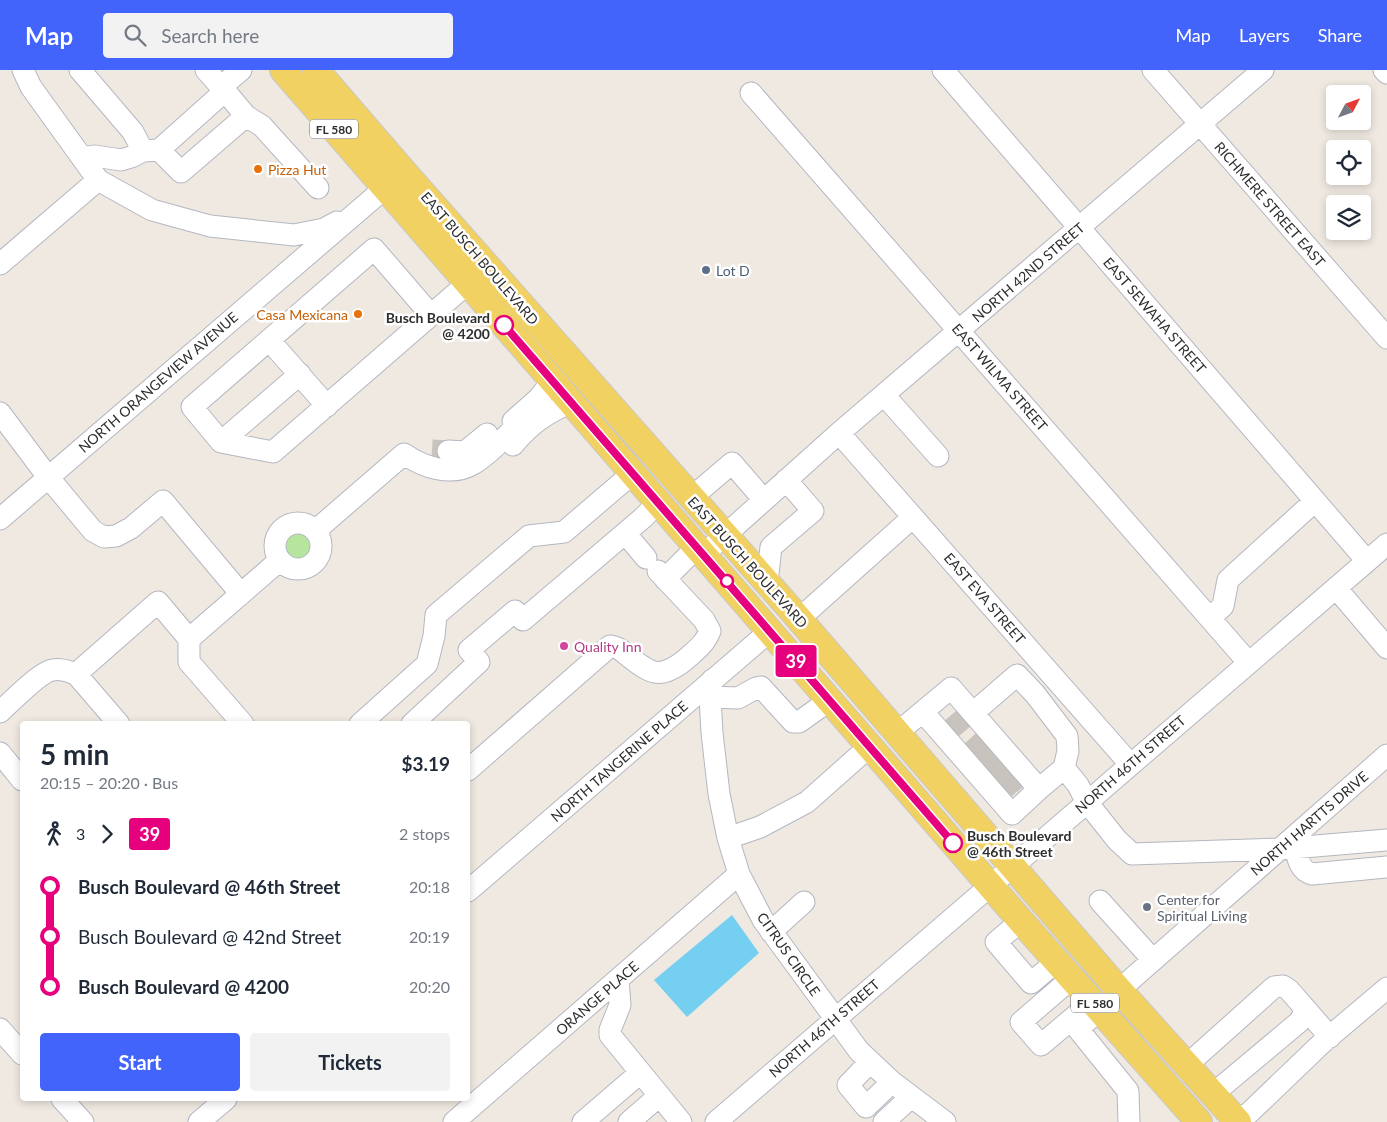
<!DOCTYPE html>
<meta charset="utf-8">
<style>
:root{--surface:#fff;--page:#f2f2f3;--text:#1f2937;--muted:#747a83;--accent:#4264fb}
body{margin:0;font-family:Lato,sans-serif;background:var(--page);color:var(--text);height:100vh;display:flex;flex-direction:column;font-size:19px;white-space:nowrap}
*{box-sizing:border-box;margin:0}
p{font-size:16px;color:var(--muted)}
.icon{flex:none;width:28px;height:28px;fill:none;stroke:currentColor;stroke-width:2;stroke-linecap:round;stroke-linejoin:round}
.map{position:relative;flex:1;overflow:hidden}
.drawer{position:absolute;left:20px;top:651px;width:450px;height:380px;display:flex;flex-direction:column;background:var(--surface);border-radius:5px;box-shadow:0 2px 8px #0003}
.drawer>*{flex:none}
.badge{padding:0 10px;border-radius:4px;font-size:18px;line-height:32px}
.needle{width:32px;rotate:49deg}
.buttons{position:absolute;left:1326px;top:15px;display:grid;gap:10px}
.buttons a{display:grid;place-items:center;width:45px;height:45px;border-radius:5px;background:var(--surface);box-shadow:0 2px 8px #0003;font-size:25px}
.map>.badge{position:absolute;translate:-50% -50%;box-shadow:0 0 0 2px #fff}
.legs{display:flex;align-items:center;gap:8px;height:55px;padding:0 20px;font-size:16px}
.legs p{margin-inline-start:auto}
.headline{display:flex;align-items:center;justify-content:space-between;height:85px;padding:0 20px}
h1{font-size:28px;font-weight:700;line-height:38px}
.cta{display:flex;gap:10px;margin-top:auto;padding:10px 20px}
.cta a{flex:1;height:58px;border-radius:5px;background:var(--accent);color:#fff;font-size:20px;font-weight:700;line-height:58px;text-align:center}
.cta a+a{background:var(--page);color:var(--text)}
ul{padding:0 20px;list-style:none}
li{display:flex;align-items:center;gap:18px;height:50px;font-size:19px}
li i{display:grid;place-items:center;width:8px;height:100%;margin:0 6px;background:currentColor}
li i::after{content:'';width:12px;height:12px;margin:-6px;border:4px solid;border-radius:50%;background:var(--surface)}
li p{margin-inline-start:auto}
li:first-child i{background:linear-gradient(#0000 50%,currentColor 0)}
li:last-child i{background:linear-gradient(currentColor 50%,#0000 0)}
header{display:flex;align-items:center;gap:30px;box-sizing:border-box;height:70px;padding:0 25px;background:var(--accent);color:#fff}
header strong{font-size:24px}
nav{display:flex;gap:28px;margin-inline-start:auto;font-size:18px}
.search{width:350px;height:45px;background:var(--page);display:flex;align-items:center;gap:12px;box-sizing:border-box;padding:0 18px;border-radius:5px;color:var(--muted);font-size:19px}
.map>svg:first-child{display:block}
.green{fill:#b6e59e}
.water{fill:#75cff0}
.lines{fill:none;stroke-linecap:round;stroke-linejoin:round}
.minor-tunnel{stroke:#c8c4bd;stroke-width:21;stroke-dasharray:21 11;stroke-linecap:butt}
.minor-casing{stroke:#b4b7c1;stroke-width:23}
.major-casing{stroke:#c9c9c9;stroke-width:28}
.minor{stroke:#fff;stroke-width:21}
.major{stroke:#f2d163;stroke-width:26}
.line-1-casing{stroke:#fff;stroke-width:11}
.line-1{stroke:#e6007e;stroke-width:8}
.food-dot{fill:#e8710a;stroke:#fff;stroke-width:2}
.service-dot{fill:#5c6f8a;stroke:#fff;stroke-width:2}
.stop-1-dot{fill:#fff;stroke:#e6007e;stroke-width:2.5}
.hotel-dot{fill:#d1479c;stroke:#fff;stroke-width:2}
.worship-dot{fill:#6b7280;stroke:#fff;stroke-width:2}
.labels{text-anchor:middle;dominant-baseline:central;stroke-width:5;stroke-linejoin:round;paint-order:stroke}
.shield{fill:#fff;stroke:#6d6d6d;stroke-width:1}
.shield-label{font-size:12px;font-weight:bold;fill:#2e2e2e}
.food-label{font-size:14px;fill:#c56008;stroke:#fff;text-anchor:start}
.street-label{font-size:14px;fill:#2e2e2e;stroke:#fff}
.service-label{font-size:14px;fill:#4e5e75;stroke:#fff;text-anchor:start}
.stop-label{font-size:14px;font-weight:bold;fill:#2e2e2e;stroke:#fff;text-anchor:end}
.hotel-label{font-size:14px;fill:#b23c85;stroke:#fff;text-anchor:start}
.worship-label{font-size:14px;fill:#5b616d;stroke:#fff;text-anchor:start}
</style>
<header>
<strong>Map</strong>
<div class="search"><svg class="icon" aria-label="search" viewBox="0 0 24 24"><circle cx="10" cy="10" r="6"/><path d="M15 15l6 6"/></svg>Search here</div>
<nav><a>Map</a><a>Layers</a><a>Share</a></nav>
</header>
<div class="map">
<svg width="1387" height="1052" viewBox="0 0 1387 1052">
<rect width="100%" height="100%" fill="#efe9e1"/>
<!-- green -->
<path class="green" d="M284 474a14 14 0 1 1 28 0a14 14 0 1 1-28 0Z"/>
<!-- water -->
<path class="water" d="M732,845L759,883L687,947L654,910Z"/>
<g class="lines">
<!-- minor-tunnel -->
<path class="minor-tunnel" d="M432,380L448,381
M951,659L964,648
M971,682L983,671
M982,694L994,683
M993,706L1005,696
M1004,719L1016,709"/>
<!-- minor casing -->
<g class="minor-casing">
<path id="minor" d="M23,0L31,17L98,110L152,140L210,156L294,165L324,159L337,152
M80,0L133,62L143,81L159,80L225,21L221,17
M206,0L221,17L241,0
M943,0L1367,491
M1153,0L1387,268
M1384,0L1387,3
M751,23L1248,592
M246,46L262,56L318,118
M159,80L181,102L246,46L225,21
M82,88L95,86L121,90L131,87L143,81
M0,194L98,110
M431,245L273,382L221,372L192,337L374,179L431,245L468,213
M269,270L327,336
M884,325L938,386
M0,343L48,407L93,461L104,467L116,466L131,458L163,431L241,524
M513,351L539,328L553,310
M839,363L1130,694
M221,372L300,304
M513,375C532,352 546,344 571,332
M448,381L465,382L487,364
M691,428L732,393L764,430
M0,449L385,118
M275 476a23 23 0 1 1 46 0a23 23 0 1 1-46 0Z
M315,461L404,384C423,397 451,407 473,394C489,385 503,368 517,356
M625,463L646,488
M704,484L839,363L1263,0
M665,509L697,477
M767,513L771,477L813,441L786,410
M1336,518L1387,578
M1210,548L1223,536L1228,510L1315,431
M799,549L913,447
M189,569V592L243,654
M76,604L119,654
M712,610L710,627L712,663L719,724L728,768L739,804L763,850L859,981L892,1012L945,1052
M710,627L738,628L756,618L761,617L793,652H799L830,630
M0,642C11,632 41,601 53,600C61,598 69,602 76,604L158,532L189,569L280,490
M973,643L1017,605L1035,624L1067,666L1068,681L1064,698
M360,654L427,594L434,566L436,545L529,466L564,462L633,403
M412,654L479,592L469,580L515,541L523,550L644,447L658,432
M897,663L951,618L1039,719L1012,744L923,642
M0,683L22,710
M468,700L610,576C618,577 621,580 627,585C650,603 659,611 685,590C695,581 705,574 710,561L704,550L658,501
M1039,719L1064,698L1078,715L1086,731L1117,770L1132,784L1280,779L1387,770
M728,768L760,757L807,732L870,676
M1295,778C1298,789 1300,801 1312,804L1387,797
M468,821L770,561
M1100,831L1153,890
M1021,851L996,872L1031,913L1057,891
M771,862L804,832
M1072,908L1021,952L1041,975L1093,931
M618,910L620,935L610,960V965L681,1052
M1119,920L1387,685
M1096,943L1078,959L1128,1021L1129,1052
M0,959L22,984
M870,992L848,1015L866,1037L892,1012
M1187,995L1274,917L1283,916L1289,920L1330,967
M1213,1024L1299,952L1303,946L1304,937
M62,1029L83,1052
M1237,1051L1249,1043L1322,973L1387,918
M199,1052L226,1029
M454,1052L739,804
M583,1052L640,1003
M629,1052L659,1026
M716,1052L1387,474
M884,1052L911,1027"/>
</g>
<!-- major casing -->
<g class="major-casing">
<path id="major" d="M283,0L1021,851L1199,1052
M316,0L404,102L793,542L1119,920L1238,1052"/>
</g>
<!-- minor -->
<use href="#minor" class="minor"/>
<!-- major -->
<use href="#major" class="major"/>
</g>
<g class="lines">
<!-- line-1 casing -->
<g class="line-1-casing">
<path id="line-1" d="M504,255L953,773"/>
</g>
<!-- line-1 -->
<use href="#line-1" class="line-1"/>
</g>
<!-- markers -->
<g class="food-dot">
<circle cx="258" cy="99" r="5"/>
<circle cx="358" cy="244" r="5"/>
</g>
<circle class="service-dot" cx="706" cy="200" r="5"/>
<g class="stop-1-dot">
<circle cx="504" cy="255" r="9"/>
<circle cx="727" cy="511" r="6"/>
<circle cx="953" cy="773" r="9"/>
</g>
<circle class="hotel-dot" cx="564" cy="576" r="5"/>
<circle class="worship-dot" cx="1147" cy="837" r="5"/>
<g class="labels">
<!-- shield labels -->
<g class="shield">
<rect x="310" y="49.5" width="48" height="19" rx="4"/>
<rect x="1071" y="923.5" width="48" height="19" rx="4"/>
</g>
<g class="shield-label">
<text x="334" y="59">FL 580</text>
<text x="1095" y="933">FL 580</text>
</g>
<!-- food labels -->
<g class="food-label">
<text x="268" y="99">Pizza Hut</text>
<text x="348" y="244" text-anchor="end">Casa Mexicana</text>
</g>
<!-- street labels -->
<g class="street-label">
<text transform="translate(1270 134) rotate(49)">RICHMERE STREET EAST</text>
<text transform="translate(480 188) rotate(49)">EAST BUSCH BOULEVARD</text>
<text transform="translate(1028 202) rotate(-41)">NORTH 42ND STREET</text>
<text transform="translate(1155 245) rotate(49)">EAST SEWAHA STREET</text>
<text transform="translate(1000 307) rotate(49)">EAST WILMA STREET</text>
<text transform="translate(158 312) rotate(-41)">NORTH ORANGEVIEW AVENUE</text>
<text transform="translate(748 492) rotate(48)">EAST BUSCH BOULEVARD</text>
<text transform="translate(985 528) rotate(49)">EAST EVA STREET</text>
<text transform="translate(619 691) rotate(-41)">NORTH TANGERINE PLACE</text>
<text transform="translate(1130 694) rotate(-41)">NORTH 46TH STREET</text>
<text transform="translate(1309 753) rotate(-41)">NORTH HARTTS DRIVE</text>
<text transform="translate(789 884) rotate(55)">CITRUS CIRCLE</text>
<text transform="translate(597 928) rotate(-41)">ORANGE PLACE</text>
<text transform="translate(824 958) rotate(-41)">NORTH 46TH STREET</text>
</g>
<!-- service labels -->
<g class="service-label">
<text x="716" y="200">Lot D</text>
</g>
<!-- stop labels -->
<g class="stop-label">
<text x="490" y="247">Busch Boulevard<tspan x="490" dy="16">@ 4200</tspan></text>
<text x="967" y="765" text-anchor="start">Busch Boulevard<tspan x="967" dy="16">@ 46th Street</tspan></text>
</g>
<!-- hotel labels -->
<g class="hotel-label">
<text x="574" y="576">Quality Inn</text>
</g>
<!-- worship labels -->
<g class="worship-label">
<text x="1157" y="829">Center for<tspan x="1157" dy="16">Spiritual Living</tspan></text>
</g>
</g>
</svg>
<div class="buttons">
<a><svg class="needle" viewBox="-14 -14 28 28"><path d="M0-13l5 13h-10z" fill="#e53935"/><path d="M0 13l5-13h-10z" fill="#747a83"/></svg></a>
<a><svg class="icon" aria-label="locate" viewBox="0 0 24 24"><circle cx="12" cy="12" r="6"/><path d="M12 2v4M12 18v4M2 12h4M18 12h4"/></svg></a>
<a><svg class="icon" aria-label="layers" viewBox="0 0 24 24"><path d="M12 4l9 5-9 5-9-5zM3 14l9 5 9-5"/></svg></a>
</div>
<b class="badge" style="left:796px;top:591px;background:#e6007e;color:#fff">39</b>
<section class="drawer">
<div class="headline"><div><h1>5 min</h1><p>20:15 – 20:20 · Bus</p></div><b>$3.19</b></div>
<div class="legs"><svg class="icon" aria-label="walk" viewBox="0 0 24 24"><circle cx="13" cy="4" r="2"/><path d="M13 8l-2 6 4 7M11 14l-3 7M7 12l3-4h3l4 4"/></svg>3<svg class="icon" aria-label="forward" viewBox="0 0 24 24"><path d="M9 5l7 7-7 7"/></svg><b class="badge" style="background:#e6007e;color:#fff">39</b><p>2 stops</p></div>
<ul>
<li><i style="color:#e6007e"></i><b>Busch Boulevard @ 46th Street</b><p>20:18</p></li>
<li><i style="color:#e6007e"></i><span>Busch Boulevard @ 42nd Street</span><p>20:19</p></li>
<li><i style="color:#e6007e"></i><b>Busch Boulevard @ 4200</b><p>20:20</p></li>
</ul>
<div class="cta"><a>Start</a><a>Tickets</a></div>
</section>
</div>
